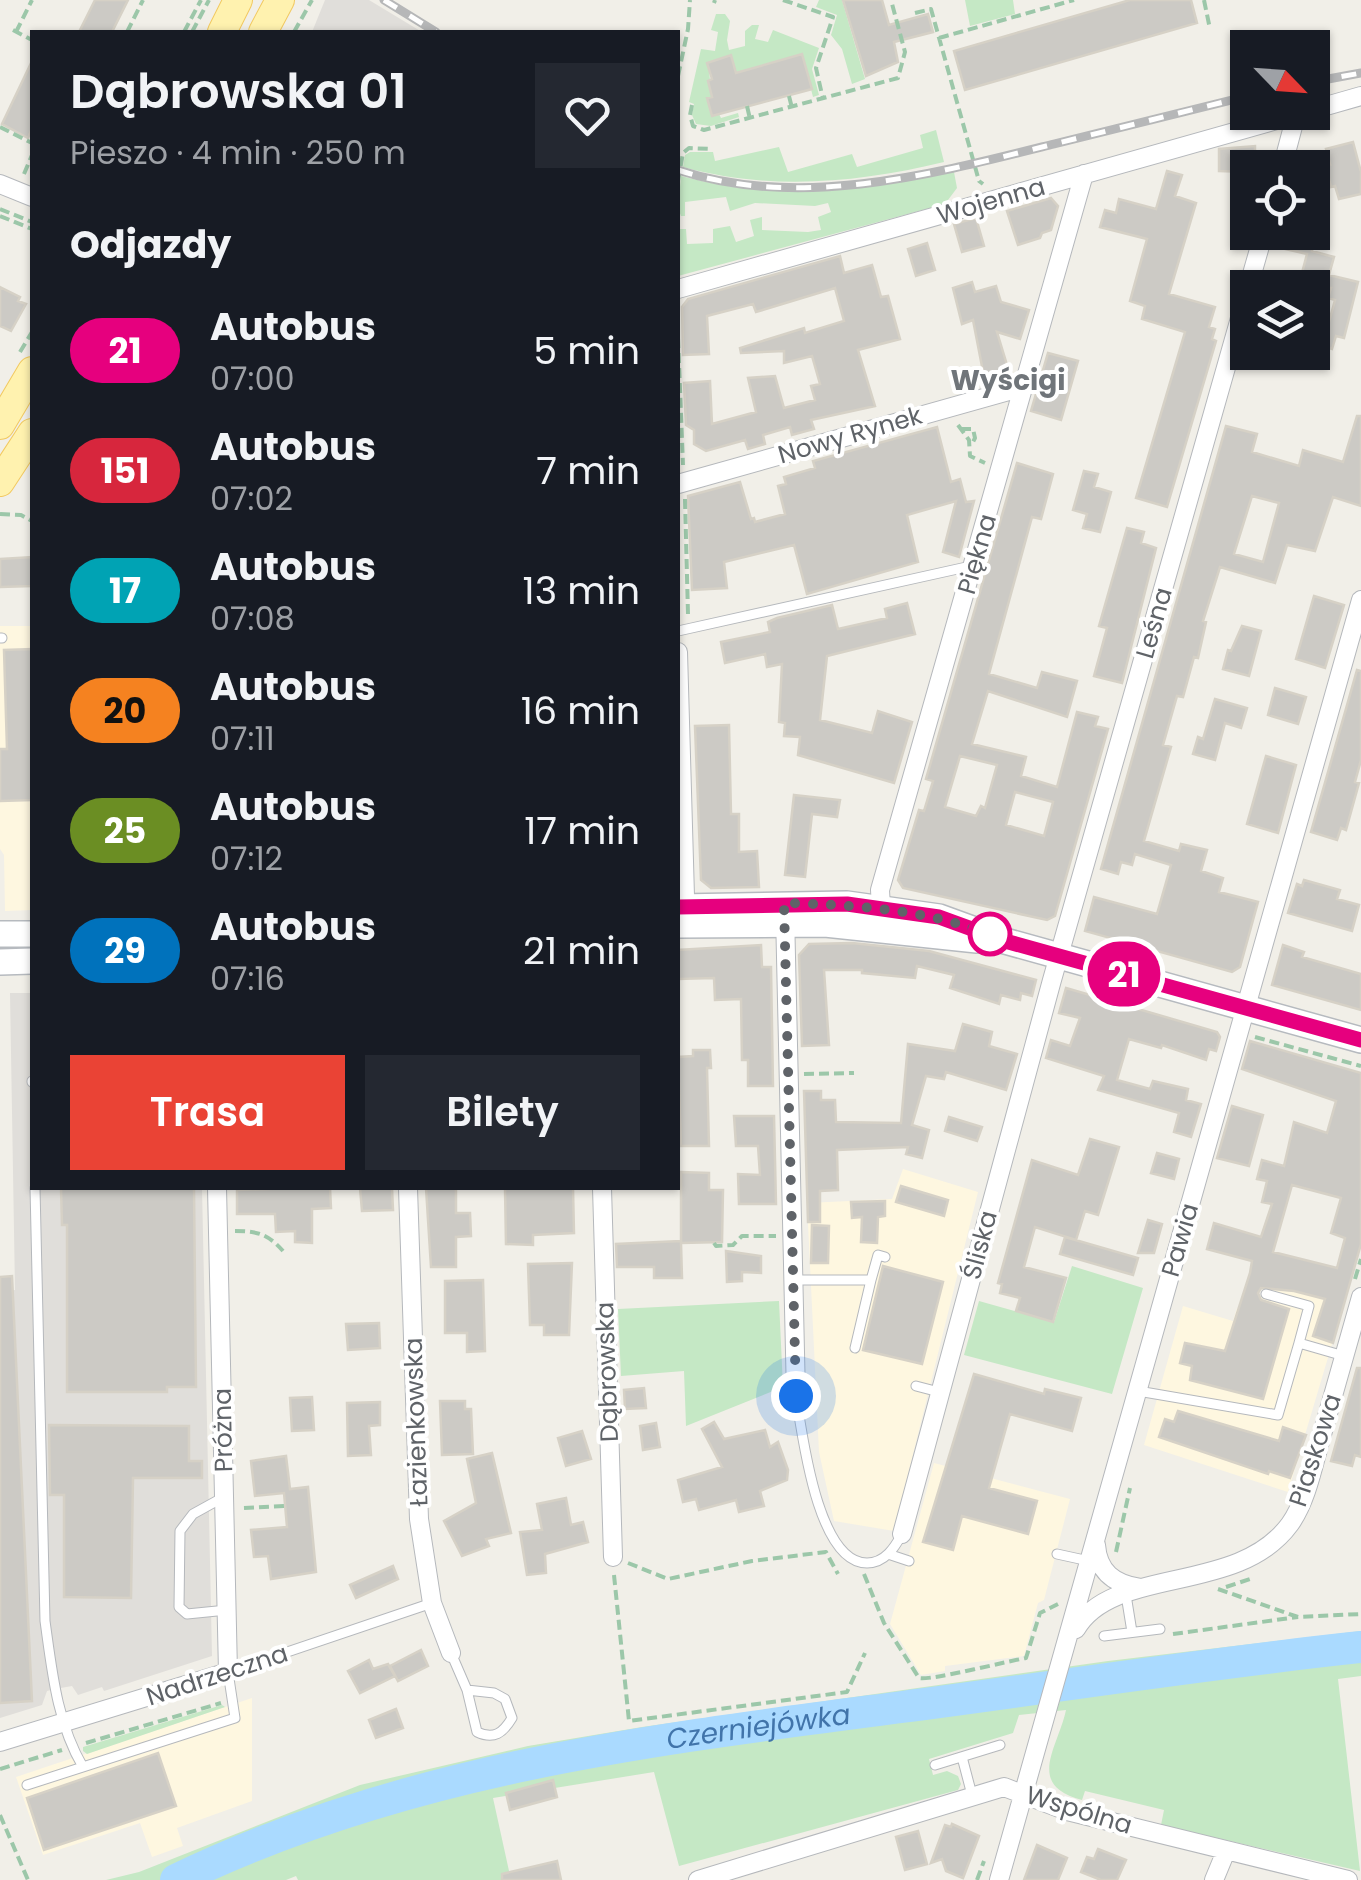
<!DOCTYPE html>
<html lang="pl">
<meta charset="utf-8">
<style>
:root{--surface:#171b24;--page:#242831;--text:#f1f3f6;--muted:#9ea1a6;--accent:#ea4335}
body{margin:0;font-family:Poppins,sans-serif;background:var(--page);color:var(--text);height:100vh;display:flex;flex-direction:column;font-size:38px;white-space:nowrap}
*{box-sizing:border-box;margin:0}
p{font-size:32px;color:var(--muted)}
.icon{flex:none;width:55px;height:55px;fill:none;stroke:currentColor;stroke-width:2;stroke-linecap:round;stroke-linejoin:round}
.map{position:relative;flex:1;overflow:hidden}
.side{position:absolute;left:30px;top:30px;width:650px;height:1160px;display:flex;flex-direction:column;background:var(--surface);border-radius:0px;box-shadow:0 2px 8px #0004}
.side>*{flex:none}
.badge{padding:0 20px;border-radius:32px;font-size:35px;line-height:65px}
.needle{width:65px;rotate:115deg}
.controls{position:absolute;left:1230px;top:30px;display:grid;gap:20px}
.controls a{display:grid;place-items:center;width:100px;height:100px;border-radius:0px;background:var(--surface);box-shadow:0 2px 8px #0004;font-size:50px}
.you{position:absolute;width:50px;height:50px;margin:-25px;border:8px solid #fff;border-radius:50%;background:#1a73e8;box-shadow:0 0 0 15px #1a73e833}
.map>.badge{position:absolute;translate:-50% -50%;box-shadow:0 0 0 5px #fff}
h2{padding:0 40px;font-size:38px;line-height:90px}
.round{display:grid;place-items:center;flex:none;width:105px;height:105px;border-radius:0px;background:var(--page)}
.summary{display:flex;align-items:center;justify-content:space-between;height:170px;padding:0 40px}
h1{font-size:48px;font-weight:600;line-height:75px}
.button{display:flex;gap:20px;margin-top:auto;padding:20px 40px}
.button a{flex:1;height:115px;border-radius:0px;background:var(--accent);color:#fff;font-size:40px;font-weight:600;line-height:115px;text-align:center}
.button a+a{background:var(--page);color:var(--text)}
ul{padding:0;list-style:none}
li{display:flex;align-items:center;gap:30px;height:120px;padding:0 40px}
li div{flex:1}
li b{display:block;font-size:38px}
li em{font-style:normal}
li .badge{min-width:110px;font-weight:700;text-align:center}
.map>svg:first-child{display:block}
.commercial{fill:#fef7e0}
.industrial{fill:#e0deda}
.green{fill:#c5e8c5}
.lines{fill:none;stroke-linecap:round;stroke-linejoin:round}
.river{stroke:#aadaff;stroke-width:32}
.building{fill:#cccac5;stroke:#d6d1c6;stroke-width:2.5;fill-rule:evenodd}
.service-casing{stroke:#b5b8bc;stroke-width:11}
.minor-casing{stroke:#b5b8bc;stroke-width:20}
.secondary-casing{stroke:#b6babf;stroke-width:28}
.primary-casing{stroke:#f2c960;stroke-width:30}
.path{stroke:#9cc7a9;stroke-width:4;stroke-dasharray:10 5;stroke-linecap:butt}
.service{stroke:#fff;stroke-width:9}
.minor{stroke:#fff;stroke-width:18}
.secondary{stroke:#fff;stroke-width:25}
.primary{stroke:#fff2af;stroke-width:28}
.rail-casing{stroke:#b6b7b8;stroke-width:9}
.rail{stroke:#fff;stroke-width:5;stroke-dasharray:15;stroke-linecap:butt}
.line-casing{stroke:#fff;stroke-width:22}
.line{stroke:#e6007e;stroke-width:15}
.walk{stroke:#5f6368;stroke-width:10;stroke-dasharray:0 18}
.stop-dot{fill:#fff;stroke:#e6007e;stroke-width:5}
.labels{text-anchor:middle;dominant-baseline:central;stroke-width:8;stroke-linejoin:round;paint-order:stroke}
.street-label{font-size:25px;fill:#5f6368;stroke:#fff}
.neighbourhood-label{font-size:28px;font-weight:bold;fill:#70757a;stroke:#fff}
.water-label{font-size:28px;font-style:italic;fill:#4174aa;stroke:#fff}
</style>
<div class="map">
<svg width="1361" height="1880" viewBox="0 0 1361 1880">
<rect width="100%" height="100%" fill="#f1efe8"/>
<!-- commercial -->
<path class="commercial" d="M0,626H32V910L5,911L4,855L0,849Z
M903,1169L978,1192L894,1531L834,1521L819,1452L807,1203L892,1199Z
M1269,1264L1349,1287L1288,1492L1144,1445L1183,1306L1233,1321L1237,1308L1256,1314Z
M934,1463L1070,1499L1044,1600L1038,1603L1024,1656L945,1666V1671L921,1675L890,1624Z
M252,1698V1801L177,1828L183,1846L152,1857L140,1823L43,1855L16,1777Z"/>
<!-- industrial -->
<path class="industrial" d="M325,0H369L422,32H312Z
M10,993H32V1188H202L212,1656L104,1691L102,1687L78,1695L72,1686L55,1689L47,1691L42,1705L0,1718V1291L15,1290Z"/>
<!-- green -->
<path class="green" d="M819,0H842L865,79L852,84L842,49L831,35L837,15L816,7Z
M965,0H1013L1015,14L970,26Z
M716,14H725L730,21L727,40L729,50L745,46V31L752,25H759L755,39L768,42L773,30L819,48L812,69L819,95L813,97L802,54L736,73L731,56L708,63L712,97L707,99L712,116L719,114L721,118L738,113L739,117L711,126L696,124L692,115L694,104L689,102L701,49L715,51L718,32L711,30Z
M936,130L944,162C857,183 770,191 683,167L685,155L690,152H713L715,161L779,147L788,172L852,154L857,167L923,148L920,135Z
M954,172L957,188L945,204L678,276L680,229H686L687,244L713,243V229L730,226L736,242L754,236L750,220L762,217V230L808,232L821,230L818,217L831,212L828,203L815,206L755,203L730,211L726,197L685,202V216H681L678,208L681,176C782,203 854,189 954,172Z
M1072,1266L1143,1288L1112,1394L964,1355L979,1301L1054,1322Z
M779,1301L783,1387L686,1426L684,1371L621,1376L618,1309Z
M1361,1631V1676L1338,1679L1360,1871L1161,1825L1164,1810L1085,1791L1082,1800C1025,1785 1058,1748 1066,1710L1019,1715L1013,1733L929,1759L933,1775L947,1771L958,1776L961,1784L958,1790L679,1866L654,1772L493,1798L511,1880H298L296,1876L286,1880H106L139,1872L360,1785L528,1746L642,1727L1108,1661Z
M222,1705L225,1707L87,1754L83,1751V1747Z"/>
<g class="lines">
<!-- river -->
<path class="river" id="s1" d="M176,1880C407,1768 650,1740 902,1707C1055,1687 1208,1663 1361,1647"/>
</g>
<!-- building -->
<path class="building" d="M95,0H128L112,32H79Z
M843,0H882L889,25L928,14L933,32L894,42L898,62L866,76Z
M1130,0H1191L1197,23L965,90L954,51Z
M802,54L812,89L712,116L707,98L712,97L708,81L712,79L707,63L731,55L736,73Z
M32,61V128L28,138L2,124Z
M1353,142L1361,172V194L1339,199L1335,186L1331,187L1325,162L1330,164L1326,149Z
M1255,146V161H1248V172L1219,171V149Z
M1167,171L1182,175L1175,196L1196,203L1169,294L1215,307L1209,327L1215,329L1212,339L1216,341L1167,507L1136,498L1185,332L1142,319L1145,306L1130,301L1147,239L1100,227L1105,210L1116,213L1119,199L1156,209Z
M1051,198L1058,206L1051,230L1042,233L1040,238L1018,245L1007,211Z
M976,218L984,246L962,252L954,224Z
M1281,232H1317L1312,251L1334,257L1329,275L1358,282L1344,338L1336,336L1332,349L1315,344L1320,327L1327,329L1335,300L1328,298L1331,288H1298L1307,254L1277,247Z
M927,243L935,270L916,276L908,249Z
M840,256L844,273L872,265L881,297L888,296L900,339L858,350L875,406L811,420L814,429L792,435L790,427L763,435L765,444L748,449L745,440L706,451L694,444V430L686,425L684,383L710,381L712,424L756,412L748,378L775,376L784,408L815,400L811,386L820,384L812,356L784,363V351L741,353L740,348L804,328L805,333L844,321L835,288L756,312L753,304L707,316L709,354L683,355L682,307L688,299Z
M972,282L975,292L996,286L1001,302L1029,310L1020,339L997,332L1010,375L985,382L973,320L962,324L953,288Z
M0,287L20,297L18,301L26,304L11,331L0,326Z
M1048,353L1078,361L1061,420L1031,411Z
M1357,416H1361V506L1333,497L1315,551L1287,545L1275,583L1220,567L1203,621L1206,622L1198,658L1194,657L1183,697L1177,696L1163,745L1171,747L1144,841L1179,851L1181,844L1207,850L1201,871L1223,878L1219,892L1258,902L1240,967L1232,972L1085,931L1094,897L1157,914L1171,865L1135,854L1132,865L1121,862L1118,874L1101,869L1226,426L1257,434L1252,452L1299,466L1303,450L1343,462ZM1252,496L1279,503L1263,562L1234,554Z
M937,427L951,482L960,479L966,502L974,501L959,557L943,552L956,501L907,515L918,562L807,594L794,545L724,562L727,588L692,590L688,496L740,482L751,519L754,518L755,522L785,514L778,486L786,484L784,477L815,468L813,461Z
M1017,463L1053,474L1041,519L1032,517L989,674L1037,688L1042,672L1077,681L1067,717L988,691L972,744L1026,757L1021,776L1057,787L1077,712L1098,717L1095,726L1108,729L1055,916L1047,920L903,888L898,880L919,810L924,811L933,781L926,779ZM960,756L997,765L985,808L981,806L976,816L945,807ZM1015,792L1053,802L1044,836L1006,825Z
M1084,471L1098,474L1094,487L1111,492L1100,532L1083,528L1087,514L1073,510Z
M1127,528L1144,532L1141,543L1156,548L1122,683L1094,676L1107,628L1099,626Z
M32,557V586L0,587V559Z
M1314,596L1344,605L1325,668L1296,659Z
M907,603L915,634L827,656L820,720L872,733L878,711L912,722L894,783L798,755L800,737L784,736L785,723L779,722L782,664L767,667L765,654L725,663L721,642L770,632L768,622L777,618L832,605L838,629L887,618L885,609Z
M1242,626L1261,631L1249,676L1223,669L1228,650L1231,651Z
M32,649V800L0,801V749H7L4,650Z
M1357,670L1361,671V760L1355,782L1359,783L1346,830L1341,828L1337,840L1311,832Z
M1275,688L1306,697L1298,724L1268,715Z
M1215,699L1247,708L1241,728L1225,723L1215,760L1193,754L1198,737L1203,739Z
M729,725L731,814H739V852L757,851L759,887L711,888L701,880L695,726Z
M1266,756L1296,765L1278,833L1247,824Z
M794,795L840,800L837,817L812,814L805,877L785,875Z
M1304,880L1340,890L1337,899L1359,905L1352,931L1288,913L1297,884L1302,886Z
M852,943L929,951L1036,980L1032,996L1021,993L1020,1000L1001,995L999,1004L950,988L954,975L917,966L915,978L862,973V970H824L829,1045L802,1046L799,955L809,944Z
M761,945L762,967H771L773,1086H748V1060H742L741,999L715,1000L714,978L678,979V950Z
M1283,945L1304,952L1302,957L1361,974V1010L1272,985Z
M1066,988L1217,1032L1220,1037L1216,1051L1209,1049L1206,1060L1162,1045L1161,1048L1129,1039L1117,1080L1150,1089L1153,1081L1188,1089L1186,1100L1201,1104L1191,1137L1174,1132L1179,1113L1098,1090L1104,1076L1046,1058L1051,1040L1070,1046L1080,1018L1059,1013Z
M963,1024L992,1032L989,1046L1017,1054L1006,1090L946,1072L944,1079L926,1076L912,1125L929,1130L922,1158L906,1154L908,1147L837,1150L838,1190L820,1191V1222H808L804,1091H821V1100H835L836,1122L901,1123L908,1044L955,1051Z
M1250,1041L1361,1073V1244L1333,1343L1313,1336L1325,1299L1294,1291L1261,1288L1258,1293L1261,1300L1289,1309L1263,1399L1190,1380L1192,1366L1180,1363L1185,1343L1225,1351L1250,1273L1252,1261L1207,1249L1214,1223L1261,1237L1272,1204L1262,1202L1267,1181L1257,1179L1262,1160L1284,1166L1294,1122L1327,1133L1336,1101L1242,1069ZM1292,1185L1341,1198L1331,1233L1345,1238L1337,1268L1273,1252Z
M693,1050H710L711,1068H707L709,1146H681L678,1057L693,1056Z
M1232,1106L1263,1115L1249,1166L1217,1158Z
M734,1116H774L776,1204H739L738,1174L760,1175L758,1146H736Z
M949,1117L982,1127L977,1141L945,1131Z
M1090,1139L1119,1147L1098,1215L1085,1211L1076,1240L1035,1227L1024,1267L1066,1278L1053,1322L1016,1311L1020,1298L1000,1293L1002,1284L998,1283L1032,1160L1078,1175Z
M1157,1153L1179,1159L1174,1179L1151,1173Z
M681,1172L709,1173V1190H723L722,1242L681,1243L682,1278H654V1267H617L616,1244L681,1241Z
M901,1186L948,1200L944,1216L896,1202Z
M61,1188H194L196,1387H167V1392H67V1225H62Z
M295,1188H330L331,1208L312,1209V1243L295,1242V1231L276,1232L275,1214H237V1190Z
M360,1188H392L393,1210L362,1211Z
M426,1188H456V1213H470L471,1236L456,1237V1267H431Z
M505,1188H573L574,1233L533,1235V1245L506,1244Z
M885,1201V1216L878,1217L877,1243L861,1242L862,1217L852,1218L851,1202Z
M1148,1220L1162,1224L1154,1253H1138Z
M812,1225L829,1226L828,1263H811Z
M1065,1237L1138,1258L1133,1275L1060,1254Z
M726,1251L761,1256V1273L742,1272V1281L727,1282Z
M572,1263L569,1335H544V1325H530L528,1264Z
M883,1266L943,1282L922,1364L863,1350Z
M12,1276L32,1701L0,1703V1277Z
M483,1280L485,1351L467,1352V1333H445V1281Z
M379,1323L380,1348L348,1350L346,1324Z
M1357,1368H1361V1457L1355,1455L1352,1466L1331,1461Z
M974,1374L1044,1394L1045,1389L1081,1398L1072,1431L1010,1414L989,1488L1037,1501L1028,1534L962,1516L953,1550L923,1542Z
M644,1388L646,1408L625,1409L624,1390Z
M312,1397L314,1430L292,1431L290,1398Z
M440,1401H465V1409H471L473,1454L442,1455Z
M380,1402V1425L369,1426L371,1455L348,1456L347,1403Z
M1178,1411L1279,1441L1283,1427L1306,1435L1290,1478L1269,1471L1268,1474L1159,1437L1165,1419L1174,1422Z
M714,1422L724,1439L765,1430L770,1447L778,1442L788,1470L787,1480L760,1491L764,1506L739,1512L736,1500L699,1510L696,1499L683,1502L678,1480L722,1467L702,1429Z
M656,1423L660,1447L643,1450L640,1426Z
M49,1425L189,1426V1461H202V1478H133L131,1598L64,1597V1495H50Z
M582,1431L591,1459L566,1466L558,1438Z
M492,1453L511,1533L486,1539L489,1546L462,1556L444,1521L476,1503L467,1459Z
M286,1456L290,1489L308,1487L316,1572L271,1579L268,1556L254,1557L251,1530L287,1527L284,1493L255,1496L251,1461Z
M566,1498L571,1525L583,1522L588,1542L545,1554L546,1573L527,1575L520,1532L542,1530L537,1504Z
M393,1566L398,1579L356,1598L350,1585Z
M421,1650L428,1666L398,1681L390,1666Z
M369,1660L373,1669L388,1664L395,1676L360,1693L348,1671Z
M396,1709L403,1728L376,1738L369,1720Z
M158,1753L176,1806L44,1850L27,1798Z
M553,1780L557,1797L510,1810L506,1793Z
M952,1824L979,1836L963,1878L946,1871L942,1859L931,1863L945,1825L951,1827Z
M918,1831L927,1864L905,1870L896,1837Z
M1037,1845L1067,1858L1058,1880H1024Z
M1098,1849L1126,1860L1117,1880H1101L1081,1872L1087,1857L1094,1859Z
M557,1861L561,1880H502V1874Z"/>
<g class="lines">
<!-- service casing -->
<g class="service-casing">
<path id="service" d="M678,631L971,566
M0,638H2
M32,1081V1082
M35,1188L45,1621C52,1671 57,1723 83,1767
M794,1280H871L855,1348
M871,1280L878,1255L885,1257
M1266,1294L1309,1306L1299,1343
M916,1386L939,1392
M1138,1391L1278,1415L1299,1343L1344,1356
M796,1396C802,1432 817,1563 867,1563C885,1563 895,1547 902,1534
M222,1498L193,1514L180,1531L179,1607L187,1614L227,1610
M888,1554L909,1561
M1057,1554L1089,1561
M1126,1595L1132,1632
M1104,1636L1160,1629
M451,1653L467,1690L477,1732C494,1740 503,1733 512,1718L505,1699L494,1693L467,1690
M962,1757L972,1795
M935,1765L1000,1745
M27,1785L235,1718L228,1672L432,1603"/>
</g>
<!-- minor casing -->
<g class="minor-casing">
<path id="minor" d="M1312,110L1361,96
M1282,168L1296,115
M0,184L32,197
M1248,288L1264,232
M678,289L1305,112
M678,484L1023,387
M678,652L685,896V907L679,915
M785,913L796,1396
M888,918L881,907L880,890L1084,174
M408,1188L419,1519L432,1603L451,1653
M602,1188L613,1557
M902,1534L1052,980L1248,290
M1096,1545C1098,1572 1114,1584 1140,1588
M1076,1629C1113,1565 1238,1596 1290,1524C1307,1500 1313,1466 1321,1438C1334,1391 1348,1344 1361,1297
M0,1742L228,1672L217,1188
M698,1880L1004,1787L1067,1811L1348,1880
M999,1880L1361,600
M1214,1880L1226,1851"/>
</g>
<!-- secondary casing -->
<g class="secondary-casing">
<path id="secondary" d="M678,907L847,904L939,917L1005,941L1361,1040
M678,925L825,924L977,940
M0,934H32
M0,962L32,961"/>
</g>
<!-- primary casing -->
<g class="primary-casing">
<path id="primary" d="M222,32L238,0
M263,32L280,0
M0,425L32,371
M0,482L32,433"/>
</g>
<!-- path -->
<path class="path" d="M783,0L833,17L816,68L823,99
M1204,0L1210,29
M714,3L715,0
M915,13L931,9L979,181L983,184
M13,30L32,40
M16,32L32,0
M127,32L143,0
M184,32L201,0
M192,32L209,0
M294,32L312,0
M939,38L1074,0
M678,76L688,29L690,0
M789,96L792,108
M692,105L690,115L693,126L704,130L898,78L905,52L891,0
M747,106L750,119
M0,127L32,143
M24,174L32,155
M678,181L683,153L689,148L711,149
M0,209L32,222
M0,216L32,229
M678,338L683,465
M20,352L32,332
M958,425L969,440L970,456L985,463
M961,429H973L975,438L972,444
M685,499L688,614
M0,514L21,515L32,521
M1255,1037L1361,1066
M804,1074L854,1073
M235,1231C257,1231 268,1234 283,1251
M714,1243L716,1246L733,1245L742,1236H776
M1355,1279L1361,1259
M244,1508L284,1506
M1116,1552L1130,1488
M628,1563L668,1579L752,1561L826,1552L838,1574
M864,1574L884,1623L919,1678C930,1681 1008,1661 1026,1658L1040,1613L1058,1604
M614,1575L629,1721L847,1692L865,1653
M1226,1587L1250,1579
M1218,1589L1298,1617L1361,1614
M1173,1634L1298,1617
M86,1743L221,1703
M0,1769L62,1750
M0,1815L28,1880
M977,1880L984,1861"/>
<!-- service -->
<use href="#service" class="service"/>
<!-- minor -->
<use href="#minor" class="minor"/>
<!-- secondary -->
<use href="#secondary" class="secondary"/>
<!-- primary -->
<use href="#primary" class="primary"/>
<!-- rail casing -->
<g class="rail-casing">
<path id="rail" d="M384,0L436,32
M1312,82L1361,73
M678,170C800,210 934,174 1054,144C1119,128 1183,112 1248,96"/>
</g>
<!-- rail -->
<use href="#rail" class="rail"/>
</g>
<g class="lines">
<!-- line casing -->
<g class="line-casing">
<path id="line" d="M678,907L847,904L939,917L1005,941L1361,1040"/>
</g>
<!-- line -->
<use href="#line" class="line"/>
<!-- walk -->
<path class="walk" d="M796,1396L784,903C856,905 922,909 990,934"/>
</g>
<!-- markers -->
<circle class="stop-dot" cx="990" cy="934" r="20"/>
<g class="labels">
<!-- street labels -->
<g class="street-label">
<text transform="translate(991 201) rotate(-16)">Wojenna</text>
<text transform="translate(850 435) rotate(-16)">Nowy Rynek</text>
<text transform="translate(977 554) rotate(-74)">Piękna</text>
<text transform="translate(1154 623) rotate(-74)">Leśna</text>
<text transform="translate(1180 1240) rotate(-74)">Pawia</text>
<text transform="translate(980 1245) rotate(-75)">Śliska</text>
<text transform="translate(607 1372) rotate(-92)">Dąbrowska</text>
<text transform="translate(416 1422) rotate(-92)">Łazienkowska</text>
<text transform="translate(223 1430) rotate(-91)">Próżna</text>
<text transform="translate(1315 1450) rotate(-72)">Piaskowa</text>
<text transform="translate(217 1675) rotate(-18)">Nadrzeczna</text>
<text transform="translate(1079 1810) rotate(17)">Wspólna</text>
</g>
<!-- neighbourhood labels -->
<g class="neighbourhood-label">
<text x="1008" y="380">Wyścigi</text>
</g>
<!-- water labels -->
<g class="water-label">
<text stroke="none"><textPath href="#s1" startOffset="605">Czerniejówka</textPath></text>
</g>
</g>
</svg>
<div class="controls">
<a><svg class="needle" viewBox="-14 -14 28 28"><path d="M0-13l5 13h-10z" fill="#e53935"/><path d="M0 13l5-13h-10z" fill="#9ea1a6"/></svg></a>
<a><svg class="icon" aria-label="locate" viewBox="0 0 24 24"><circle cx="12" cy="12" r="6"/><path d="M12 2v4M12 18v4M2 12h4M18 12h4"/></svg></a>
<a><svg class="icon" aria-label="layers" viewBox="0 0 24 24"><path d="M12 4l9 5-9 5-9-5zM3 14l9 5 9-5"/></svg></a>
</div>
<div class="you" style="left:796px;top:1396px"></div>
<b class="badge" style="left:1124px;top:974px;background:#e6007e;color:#fff">21</b>
<section class="side">
<div class="summary"><div><h1>Dąbrowska 01</h1><p>Pieszo · 4 min · 250 m</p></div><a class="round"><svg class="icon" aria-label="heart" viewBox="0 0 24 24"><path d="M12 20l-8-8c-3-5 5-10 8-4 3-6 11-1 8 4z"/></svg></a></div>
<h2>Odjazdy</h2>
<ul>
<li><span class="badge" style="background:#e6007e;color:#fff">21</span><div><b>Autobus</b><p>07:00</p></div><em>5 min</em></li>
<li><span class="badge" style="background:#d7263d;color:#fff">151</span><div><b>Autobus</b><p>07:02</p></div><em>7 min</em></li>
<li><span class="badge" style="background:#00a3b4;color:#fff">17</span><div><b>Autobus</b><p>07:08</p></div><em>13 min</em></li>
<li><span class="badge" style="background:#f58220;color:#111">20</span><div><b>Autobus</b><p>07:11</p></div><em>16 min</em></li>
<li><span class="badge" style="background:#6b8e23;color:#fff">25</span><div><b>Autobus</b><p>07:12</p></div><em>17 min</em></li>
<li><span class="badge" style="background:#0072bc;color:#fff">29</span><div><b>Autobus</b><p>07:16</p></div><em>21 min</em></li>
</ul>
<div class="button"><a>Trasa</a><a>Bilety</a></div>
</section>
</div>
